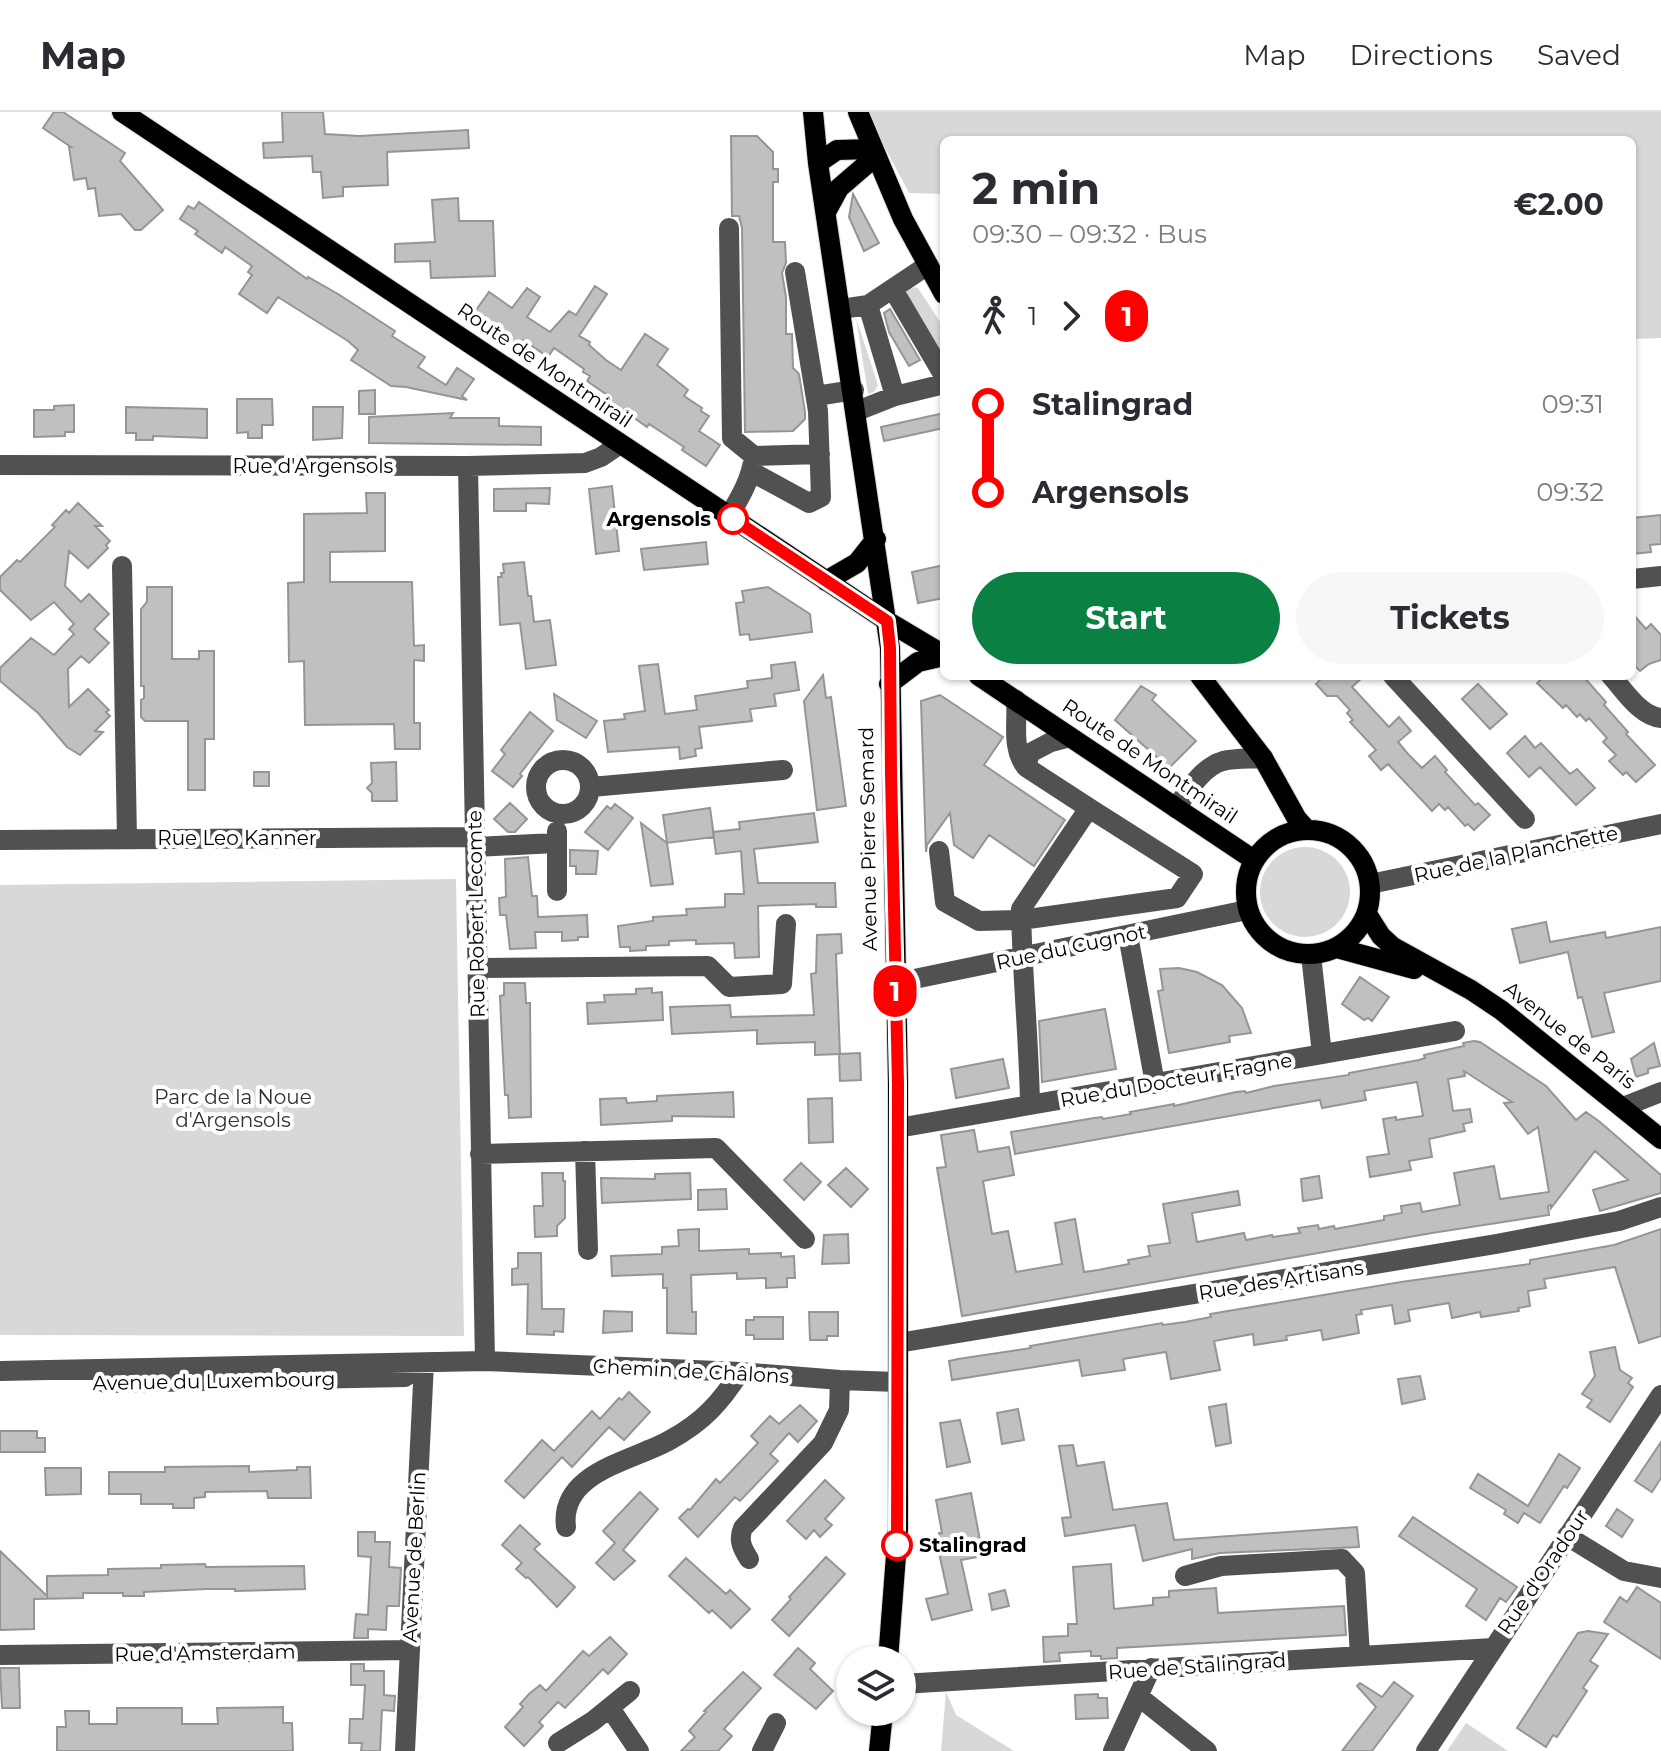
<!DOCTYPE html>
<meta charset="utf-8">
<style>
:root{--surface:#fff;--page:#f7f7f7;--text:#2b2b33;--muted:#7c7c81;--line:#e1e1e2;--accent:#0b8043}
body{margin:0;font-family:Montserrat,sans-serif;background:var(--page);color:var(--text);height:100vh;display:flex;flex-direction:column;font-size:30px;white-space:nowrap}
*{box-sizing:border-box;margin:0}
p{font-size:26px;color:var(--muted)}
.icon{flex:none;width:44px;height:44px;fill:none;stroke:currentColor;stroke-width:2;stroke-linecap:round;stroke-linejoin:round}
.map{position:relative;flex:1;overflow:hidden}
.side{position:absolute;left:940px;top:24px;width:696px;height:544px;display:flex;flex-direction:column;background:var(--surface);border-radius:12px;box-shadow:0 2px 6px #0004}
.side>*{flex:none}
.badge{padding:0 16px;border-radius:26px;font-size:28px;line-height:52px}
.buttons{position:absolute;left:836px;top:1534px;display:grid;gap:16px}
.buttons a{display:grid;place-items:center;width:80px;height:80px;border-radius:50%;background:var(--surface);box-shadow:0 2px 6px #0004;font-size:40px}
.map>.badge{position:absolute;translate:-50% -50%;box-shadow:0 0 0 4px #fff}
.legs{display:flex;align-items:center;gap:12px;height:88px;padding:0 32px;font-size:26px}
.legs p{margin-inline-start:auto}
.head{display:flex;align-items:center;justify-content:space-between;height:136px;padding:0 32px}
h1{font-size:44px;font-weight:700;line-height:60px}
.primary-button{display:flex;gap:16px;margin-top:auto;padding:16px 32px}
.primary-button a{flex:1;height:92px;border-radius:48px;background:var(--accent);color:#fff;font-size:32px;font-weight:700;line-height:92px;text-align:center}
.primary-button a+a{background:var(--page);color:var(--text)}
ul{padding:0 32px;list-style:none}
li{display:flex;align-items:center;gap:28px;height:88px;font-size:30px}
li i{display:grid;place-items:center;width:12px;height:100%;margin:0 10px;background:currentColor}
li i::after{content:'';width:20px;height:20px;margin:-10px;border:6px solid;border-radius:50%;background:var(--surface)}
li p{margin-inline-start:auto}
li:first-child i{background:linear-gradient(#0000 50%,currentColor 0)}
li:last-child i{background:linear-gradient(currentColor 50%,#0000 0)}
header{display:flex;align-items:center;gap:48px;box-sizing:border-box;height:112px;padding:0 40px;background:var(--surface);border-bottom:2px solid var(--line)}
header strong{font-size:38px}
nav{display:flex;gap:44px;margin-inline-start:auto;font-size:28px}
.map>svg:first-child{display:block}
.green{fill:#d8d8d8}
.building{fill:#c0c0c0;stroke:#959595;stroke-width:2}
.lines{fill:none;stroke-linecap:round;stroke-linejoin:round}
.major-casing{stroke:#dbdbdb;stroke-width:22}
.minor{stroke:#515151;stroke-width:20}
.major{stroke:#000;stroke-width:20}
.line-1-casing{stroke:#fff;stroke-width:18}
.line-1{stroke:#f00;stroke-width:12}
.stop-1-dot{fill:#fff;stroke:#f00;stroke-width:4}
.labels{text-anchor:middle;dominant-baseline:central;stroke-width:8;stroke-linejoin:round;paint-order:stroke}
.street-label{font-size:20px;fill:#000;stroke:#fff}
.stop-label{font-size:20px;font-weight:bold;fill:#000;stroke:#fff;text-anchor:end}
.park-label{font-size:20px;fill:#2f2f2f;stroke:#fff}
</style>
<header>
<strong>Map</strong>
<nav><a>Map</a><a>Directions</a><a>Saved</a></nav>
</header>
<div class="map">
<svg width="1661" height="1639" viewBox="0 0 1661 1639">
<rect width="100%" height="100%" fill="#fff"/>
<!-- green -->
<path class="green" d="M866,0H1661V226L1632,227V28H944V82L909,81Z
M915,175L918,176L944,216V253L906,184L907,178Z
M856,206L878,273L874,280L868,282Z
M1260 780a45 45 0 1 1 90 0a45 45 0 1 1-90 0Z
M456,767L464,1224L0,1223V773Z
M946,1580L956,1603L1014,1639H941Z
M1466,1611L1508,1639H1447Z"/>
<!-- building -->
<path class="building" d="M54,0H63L125,41L120,49L163,98L141,118H135L121,102L99,104L95,76L88,77L86,66L74,68L69,35H71L43,16Z
M282,0H323L325,22L359,24L468,18L469,36L387,40L388,73L343,75V84L323,86L321,60H313L312,44L264,46L263,31L283,30Z
M731,24H757L773,40V57H778V70H773V130H785L786,151L782,161L786,185V222H792L793,256L799,262L805,300V307L793,319L745,320L742,116L739,104H732Z
M853,82L879,131L864,139L849,105Z
M458,86L459,109H493L495,164L431,166L430,149L395,150V132L435,130L432,88Z
M199,90L307,167L308,165L338,182L395,219L392,224L425,245L418,255L446,273L457,256L474,267L462,284L467,288L406,275L391,274L351,248L358,238L348,229L278,185L267,201L239,182L252,163L248,160L252,154L225,135L222,141L195,122L198,119L180,107L188,94L194,97Z
M595,174L607,182L579,224L590,230L589,233L606,248L621,258L645,222L668,237L657,253L688,278L684,284L702,296L701,299L709,304L699,319L720,333L706,354L682,338L684,335L649,312L647,315L608,287L610,285L587,269L590,264L583,260L584,257L554,236L548,245L523,228L519,234L474,201L489,180L512,196L527,176L540,185L527,205L550,220L569,199L576,203Z
M890,197L920,248L909,254L889,220L884,201Z
M375,278V302H359V279Z
M237,287H272L273,313H262V326H248V320L237,321Z
M74,293V320H65V324L34,325V298H54V294Z
M126,295L207,297V326L153,324V328H136V321H126Z
M313,295H343L342,326L313,328Z
M453,301L450,306H499V314L541,315V333L369,331V305Z
M944,301V316L884,329L881,315Z
M612,374L619,439L596,442L589,377Z
M550,376L549,392L526,391V399H494V377Z
M366,381H385V439L330,440V470H412L414,534L424,533V549L414,548V611H420V637H395L394,612L305,613L304,549L289,550L288,471L304,470V402L367,401Z
M78,391L102,414H95L110,429L106,433L108,436L88,456L69,439L65,474L81,490L89,482L109,502L94,517L109,531L89,551L81,544L68,557L69,595L88,577L109,598L106,600L110,604L95,619L103,620L80,643L67,635L38,601L0,569V556L31,526L54,543L74,522L69,517L74,512L54,490L31,508L0,478V465L17,448L20,450L55,415L52,413L66,398L69,401Z
M1661,403V432L1650,433L1651,440L1632,442V406Z
M706,430L708,452L644,458L641,437Z
M524,450L528,484H531L534,510L550,508L556,553L526,557L520,511L500,513L498,465H502L501,461H504L503,452Z
M944,453V486L918,491L912,460Z
M147,475H172V547H199V539H214V627H205V678H188V609H145L141,605V588L144,586V574H141V497L147,490Z
M768,475L810,502L812,520L750,528L749,522L740,523L736,491L744,490L742,479Z
M1632,501L1646,517L1651,512L1661,523V548L1649,552L1640,559L1632,551Z
M795,550L799,578L774,582L776,594L750,597L752,609L699,615L702,636L695,637L696,644L680,647L679,635L608,640L604,609L625,607L624,602L645,599L639,554L658,552L665,602L697,598L695,584L748,576L747,569L772,566L771,553Z
M823,563L826,586L831,585L846,694L817,698L804,589Z
M1324,564H1364L1352,575L1389,615L1399,605L1411,619L1398,630L1408,642L1422,656L1435,644L1447,658L1445,660L1475,693L1478,691L1490,703L1474,718L1468,712L1465,714L1448,695L1445,698L1439,692L1432,699L1388,652L1381,658L1369,644L1376,638L1350,610L1353,608L1347,601L1350,598L1337,584H1327L1316,572Z
M1545,564H1583L1606,590L1604,593L1628,620L1626,622L1655,653L1636,670L1626,660L1623,663L1609,649L1616,643L1603,630L1607,626L1589,606L1586,609L1580,602L1577,605L1566,593L1563,596L1537,571Z
M1478,572L1507,602L1490,617L1462,587Z
M1141,574L1156,583L1152,588L1196,629L1169,656L1115,608Z
M554,582L597,609L586,626L557,608Z
M940,583L1003,625L984,653L1065,708L1034,754L989,723L973,746L954,733L950,701L927,733L926,740L921,589Z
M530,600L553,619L520,662L522,664L513,675L492,659L505,642L501,638Z
M1525,624L1535,636L1541,631L1570,662L1577,657L1595,676L1576,693L1540,655L1529,665L1507,641Z
M396,650L397,689H372V681L367,676L372,671L371,651Z
M254,660H269V674H254Z
M510,691L527,707L515,720H508L494,707Z
M615,692L633,706L608,738L585,720L607,694L611,697Z
M710,696L714,725L667,731L663,703Z
M814,701L818,730L754,737L758,771H835L836,795H816V792L758,794L759,845L735,846L734,831L696,832V828L669,829V833L646,834V838L630,839V835H620L618,814L653,809V805L687,803L686,797L725,795V782H744L741,739L716,742L713,720L740,717L739,710Z
M641,711L667,731L673,772L651,774Z
M570,738L598,739L596,762H576V754H570Z
M528,745L532,784H537L538,805L587,803L588,825H578V828L562,829V820H535L536,836L510,837L506,803H500L499,786L506,785L505,747Z
M1546,810L1550,830L1605,820L1606,826L1661,815V869L1604,881L1614,920L1592,925L1582,885L1578,886L1568,840L1520,851L1512,817Z
M841,822L842,841L836,842L840,942L815,943V930L757,932V918L672,922L670,895L730,893L731,905L814,903L811,862L816,861L817,823Z
M1179,856L1197,860L1222,873L1242,896L1251,921L1229,924L1230,930L1169,941L1158,879L1163,878L1160,857Z
M1360,865L1389,885L1372,909L1368,906L1364,908L1342,892Z
M504,871H525L526,891H530L531,1005L509,1006L508,983H505L501,908L500,884L504,883Z
M652,876V881L662,880L663,908L588,912L587,891L605,890L604,883L636,882V877Z
M1105,897L1116,957L1042,970L1039,909Z
M1474,929L1480,930L1546,974L1576,1008L1586,1000L1600,1010L1661,1063V1081L1600,1099L1593,1078L1628,1068L1595,1039L1551,1096V1093L1548,1094L1549,1103L1432,1121L962,1204L937,1056L946,1055L941,1023L974,1018L978,1040L1009,1035L1014,1063L983,1069L992,1122L1008,1119L1016,1160L1062,1152L1055,1111L1075,1107L1084,1160L1098,1158L1129,1152L1128,1148L1150,1144L1148,1134L1170,1131L1163,1092L1238,1079L1240,1093L1192,1101L1197,1130L1244,1121L1246,1128L1272,1123L1273,1125L1300,1121L1298,1116L1318,1113L1319,1117L1334,1114L1335,1117L1384,1108V1104L1402,1101L1401,1094L1420,1091L1422,1100L1460,1093L1454,1061L1494,1054L1500,1087L1549,1080L1538,1015L1528,1022L1504,991L1512,990L1464,959L1465,964L1448,967L1453,999L1470,997L1472,1010L1463,1012L1465,1019L1429,1027L1432,1045L1409,1049L1411,1058L1370,1065L1367,1045L1389,1042L1383,1007L1396,1005V1008L1423,1004L1417,970L1364,979L1366,988L1322,996L1320,988L1015,1042L1011,1020L1094,1006L1102,1005L1103,1007L1131,1002L1130,1000L1174,992V994L1236,980L1245,979L1246,981L1274,974L1349,963V961L1419,948L1425,946L1424,943L1464,934L1463,931Z
M1654,931L1660,954L1648,957V961L1636,965L1631,947Z
M860,941L861,968L840,969L839,942Z
M1003,947L1009,976L956,986L951,957Z
M733,980L734,1005L672,1004V1009L601,1013L600,987L626,986L627,991L657,989V984Z
M832,986L833,1030L809,1031L808,987Z
M801,1051L821,1070L804,1088L784,1068Z
M846,1056L868,1077L851,1095L828,1073Z
M542,1061H563V1069H565V1106L557,1114V1124L535,1125L534,1094H543Z
M690,1061L691,1087L602,1091L601,1066L655,1067V1062Z
M1319,1064L1322,1086L1303,1089L1301,1067Z
M726,1077L727,1097L698,1098V1078Z
M699,1117V1139L749,1137V1142L781,1141V1145L794,1144L795,1166H787V1175L766,1176V1166L737,1167V1161L691,1163L692,1200H696V1222L667,1221V1176H663V1162L612,1164L611,1144L662,1142V1135L679,1134L678,1118Z
M1661,1117V1224L1639,1231L1615,1155L1544,1167L1546,1176L1528,1179L1530,1194L1518,1196L1519,1199L1481,1205L1480,1200L1452,1206L1449,1191L1408,1198L1410,1209L1395,1212L1392,1193L1361,1198L1362,1202L1356,1203L1359,1221L1323,1228L1321,1218L1286,1224L1287,1228L1254,1233L1253,1222L1214,1229L1220,1258L1171,1267L1166,1240L1123,1247L1125,1258L1082,1264L1079,1248L952,1268L949,1249L958,1247L1031,1236L1030,1234L1162,1211L1163,1213L1185,1210L1211,1205L1210,1202L1401,1170L1530,1152V1148L1614,1133Z
M848,1122L849,1151L822,1152L824,1123Z
M518,1141H541L542,1197H564L563,1220L554,1219V1223L527,1222L528,1172L512,1173V1157L518,1156Z
M604,1199L632,1200V1219L603,1221Z
M809,1200H838V1224H827V1228H810Z
M754,1205H783V1227H754V1223H746V1208H754Z
M1615,1235L1620,1258L1632,1266L1628,1271L1633,1275L1610,1310L1587,1295L1592,1288L1582,1282L1595,1264L1590,1240Z
M1420,1264L1425,1287L1402,1292L1398,1267Z
M629,1280L650,1300L624,1328L609,1315L572,1355L562,1345L524,1386L505,1369L542,1328L554,1339L592,1299L600,1307L619,1286L622,1288Z
M1226,1292L1231,1331L1216,1334L1209,1295Z
M800,1293L817,1309L798,1330L789,1321L770,1342L778,1349L740,1389L735,1385L698,1425L679,1406L688,1397L690,1398L716,1367L720,1371L758,1331L751,1324L770,1304L779,1312Z
M1018,1297L1024,1328L1002,1332L997,1301Z
M960,1308L970,1350L947,1355L940,1311Z
M0,1319H37V1326H45V1340H0Z
M1661,1330V1366L1652,1380L1635,1369Z
M1073,1333L1077,1354L1104,1350L1113,1398L1167,1391L1174,1428L1357,1415L1359,1435L1220,1441L1192,1447V1437L1143,1449L1135,1413L1065,1424L1062,1406L1071,1405L1059,1334Z
M1559,1342L1580,1356L1567,1376L1564,1374L1540,1411L1524,1401L1518,1411L1504,1402L1506,1398L1470,1376L1478,1362L1528,1394Z
M249,1354V1360L297,1358V1355H310L311,1386H268L267,1379L205,1380V1385L194,1386V1396H173V1392H141V1382H109V1360H165V1355Z
M45,1356H81V1382L46,1383Z
M825,1368L844,1386L825,1407L832,1413L820,1425L814,1418L806,1427L787,1409Z
M640,1380L658,1397L623,1438L635,1449L614,1468L596,1451L615,1431L603,1419Z
M971,1381L983,1444L961,1448L972,1498L932,1508L926,1487L948,1482L936,1427L940,1426L939,1421H942L936,1388Z
M1617,1397L1633,1408L1622,1425L1606,1414Z
M1413,1405L1517,1475L1506,1490L1500,1486L1486,1508L1466,1494L1477,1477L1399,1424Z
M520,1413L540,1432L534,1437L575,1475L557,1495L528,1465L526,1466L516,1457L522,1451L502,1433Z
M358,1420H375V1430H390L389,1455L401,1456L399,1494H387L386,1518L368,1517V1526H354L356,1502L368,1503L371,1445L358,1444Z
M0,1439L47,1484V1464L108,1463V1457L161,1456V1453L205,1452L206,1455L304,1454L305,1477L235,1479V1477H206L144,1480V1484H123V1481H83V1486L34,1487V1517L0,1518Z
M826,1445L845,1462L789,1524L772,1508L791,1487L789,1485Z
M686,1446L726,1482L730,1478L750,1497L731,1516L712,1498L709,1501L669,1464Z
M1111,1452L1114,1497L1153,1493V1486L1169,1485V1479L1216,1476L1218,1501L1344,1494L1346,1523L1117,1536V1546L1101,1547V1544H1091V1539L1059,1541L1060,1549L1044,1550L1043,1525L1068,1524V1512H1077L1073,1455Z
M1637,1475L1661,1491V1547L1604,1510L1620,1485L1627,1490Z
M1005,1478L1009,1494L992,1498L989,1482Z
M1588,1519L1608,1522L1590,1549L1598,1554L1583,1576L1587,1579L1557,1625L1553,1623L1546,1635L1517,1616L1576,1524L1578,1521Z
M610,1525L627,1542L608,1562L603,1557L565,1596L558,1590L539,1610L543,1614L524,1634L505,1615L523,1595L520,1592L529,1582L540,1573L546,1579L583,1539L589,1544Z
M798,1536L815,1551L810,1557L833,1579L816,1597L774,1563Z
M351,1552H364V1559H384V1583L395,1584L394,1599L382,1598L380,1639H361L362,1631H349L350,1607H363L365,1573H351Z
M0,1556H19L20,1596H2Z
M743,1560L761,1576L724,1617L732,1624L718,1639H681L695,1625L689,1619L706,1600L704,1599Z
M1394,1570L1413,1584L1372,1639H1342L1376,1595L1357,1574L1360,1571L1382,1585Z
M1098,1582V1586H1107L1108,1606L1076,1607L1075,1583Z
M283,1595V1611H292L293,1639H57V1615H66L65,1599H89V1612H117V1596H182V1612H218L217,1596Z"/>
<g class="lines">
<!-- major casing -->
<g class="major-casing">
<path id="major" d="M122,0L887,509L944,543
M813,0L818,51L890,536L898,972V1417L888,1548
M858,0L903,107L944,182
M818,51L837,38L872,37
M826,100L839,76L875,45
M826,469L857,451L876,427
M979,564L1254,748
M1200,564L1263,646L1297,707L1306,717
M889,572L918,550L944,544
M1246 780a62 62 0 1 1 124 0a62 62 0 1 1-124 0Z
M1367,802L1381,824L1393,835L1471,878L1501,898L1661,1027
M1337,836L1414,857
M879,1639L883,1600"/>
</g>
<!-- minor -->
<path class="minor" d="M729,116L732,326L754,344C751,367 741,384 729,404
M894,179L944,264
M868,193L895,284
M841,197L868,193L928,153
M816,284L854,278
M857,299L895,284L944,272
M754,344L820,342
M0,353L468,354L585,351L601,345L620,332
M468,354L485,1249
M752,360L809,391L821,385L818,299L795,160
M122,454L127,727
M1632,467L1661,464
M1393,564L1525,707
M1611,564C1625,579 1640,604 1661,606
M1016,588C1018,611 1011,636 1026,655L1030,641L1051,630L1070,625
M536 675a27 27 0 1 1 54 0a27 27 0 1 1-54 0Z
M1026,655L1089,696
M591,675L783,658
M1176,696C1188,679 1202,655 1223,649C1235,646 1251,647 1263,646
M0,728L475,725
M475,735L556,731
M939,739L945,790L979,809L1021,808L1177,786L1193,762L1089,696L1021,797C1022,862 1029,928 1030,993
M1370,772L1661,712
M557,779V719
M1128,823L1155,972
M1311,843L1322,942
M477,856L708,854L729,875L782,872L786,812
M895,871L1247,798
M1623,995L1661,980
M898,1016L1455,919
M585,1039L588,1138
M480,1042L716,1036L805,1127
M898,1231L1496,1132L1619,1109L1661,1095
M0,1259L485,1249L740,1260L840,1268L898,1270
M105,1271L405,1265L424,1251
M566,1415C559,1360 633,1349 670,1328C703,1310 721,1290 740,1260
M1567,1424L1624,1459L1661,1466
M749,1447C742,1436 738,1428 743,1416L823,1331L839,1298L840,1268
M1185,1464L1221,1454L1342,1447L1355,1461L1360,1544
M0,1543L410,1538
M902,1572L1493,1536
M1138,1584L1207,1639
M610,1596L639,1639
M558,1631L593,1609L630,1579
M405,1639L424,1251
M762,1639L776,1611
M1113,1639L1151,1556
M1426,1639L1661,1283"/>
<!-- major -->
<use href="#major" class="major"/>
</g>
<g class="lines">
<!-- line-1 casing -->
<g class="line-1-casing">
<path id="line-1" d="M733,407L887,509L890,536L891,662L898,972L897,1433"/>
</g>
<!-- line-1 -->
<use href="#line-1" class="line-1"/>
</g>
<!-- markers -->
<g class="stop-1-dot">
<circle cx="733" cy="407" r="14"/>
<circle cx="897" cy="1433" r="14"/>
</g>
<g class="labels">
<!-- street labels -->
<g class="street-label">
<text transform="translate(545 253) rotate(34)">Route de Montmirail</text>
<text x="313" y="354">Rue d'Argensols</text>
<text transform="translate(1150 649) rotate(34)">Route de Montmirail</text>
<text x="237" y="726">Rue Leo Kanner</text>
<text transform="translate(868 727) rotate(-91)">Avenue Pierre Semard</text>
<text transform="translate(1516 742) rotate(-12)">Rue de la Planchette</text>
<text transform="translate(476 802) rotate(-91)">Rue Robert Lecomte</text>
<text transform="translate(1071 835) rotate(-12)">Rue du Cugnot</text>
<text transform="translate(1570 923) rotate(38)">Avenue de Paris</text>
<text transform="translate(1176 968) rotate(-10)">Rue du Docteur Fragne</text>
<text transform="translate(1281 1168) rotate(-9)">Rue des Artisans</text>
<text transform="translate(691 1259) rotate(3)">Chemin de Châlons</text>
<text transform="translate(214 1269) rotate(-1)">Avenue du Luxembourg</text>
<text transform="translate(414 1445) rotate(-87)">Avenue de Berlin</text>
<text transform="translate(1543 1460) rotate(-56)">Rue d'Oradour</text>
<text transform="translate(205 1541) rotate(-1)">Rue d'Amsterdam</text>
<text transform="translate(1197 1554) rotate(-4)">Rue de Stalingrad</text>
</g>
<!-- stop labels -->
<g class="stop-label">
<text x="711" y="407">Argensols</text>
<text x="919" y="1433" text-anchor="start">Stalingrad</text>
</g>
<!-- park labels -->
<g class="park-label">
<text x="233" y="985">Parc de la Noue<tspan x="233" dy="23">d'Argensols</tspan></text>
</g>
</g>
</svg>
<div class="buttons">
<a><svg class="icon" aria-label="layers" viewBox="0 0 24 24"><path d="M12 4l9 5-9 5-9-5zM3 14l9 5 9-5"/></svg></a>
</div>
<b class="badge" style="left:895px;top:879px;background:#f00;color:#fff">1</b>
<section class="side">
<div class="head"><div><h1>2 min</h1><p>09:30 – 09:32 · Bus</p></div><b>€2.00</b></div>
<div class="legs"><svg class="icon" aria-label="walk" viewBox="0 0 24 24"><circle cx="13" cy="4" r="2"/><path d="M13 8l-2 6 4 7M11 14l-3 7M7 12l3-4h3l4 4"/></svg>1<svg class="icon" aria-label="forward" viewBox="0 0 24 24"><path d="M9 5l7 7-7 7"/></svg><b class="badge" style="background:#f00;color:#fff">1</b></div>
<ul>
<li><i style="color:#f00"></i><b>Stalingrad</b><p>09:31</p></li>
<li><i style="color:#f00"></i><b>Argensols</b><p>09:32</p></li>
</ul>
<div class="primary-button"><a>Start</a><a>Tickets</a></div>
</section>
</div>
